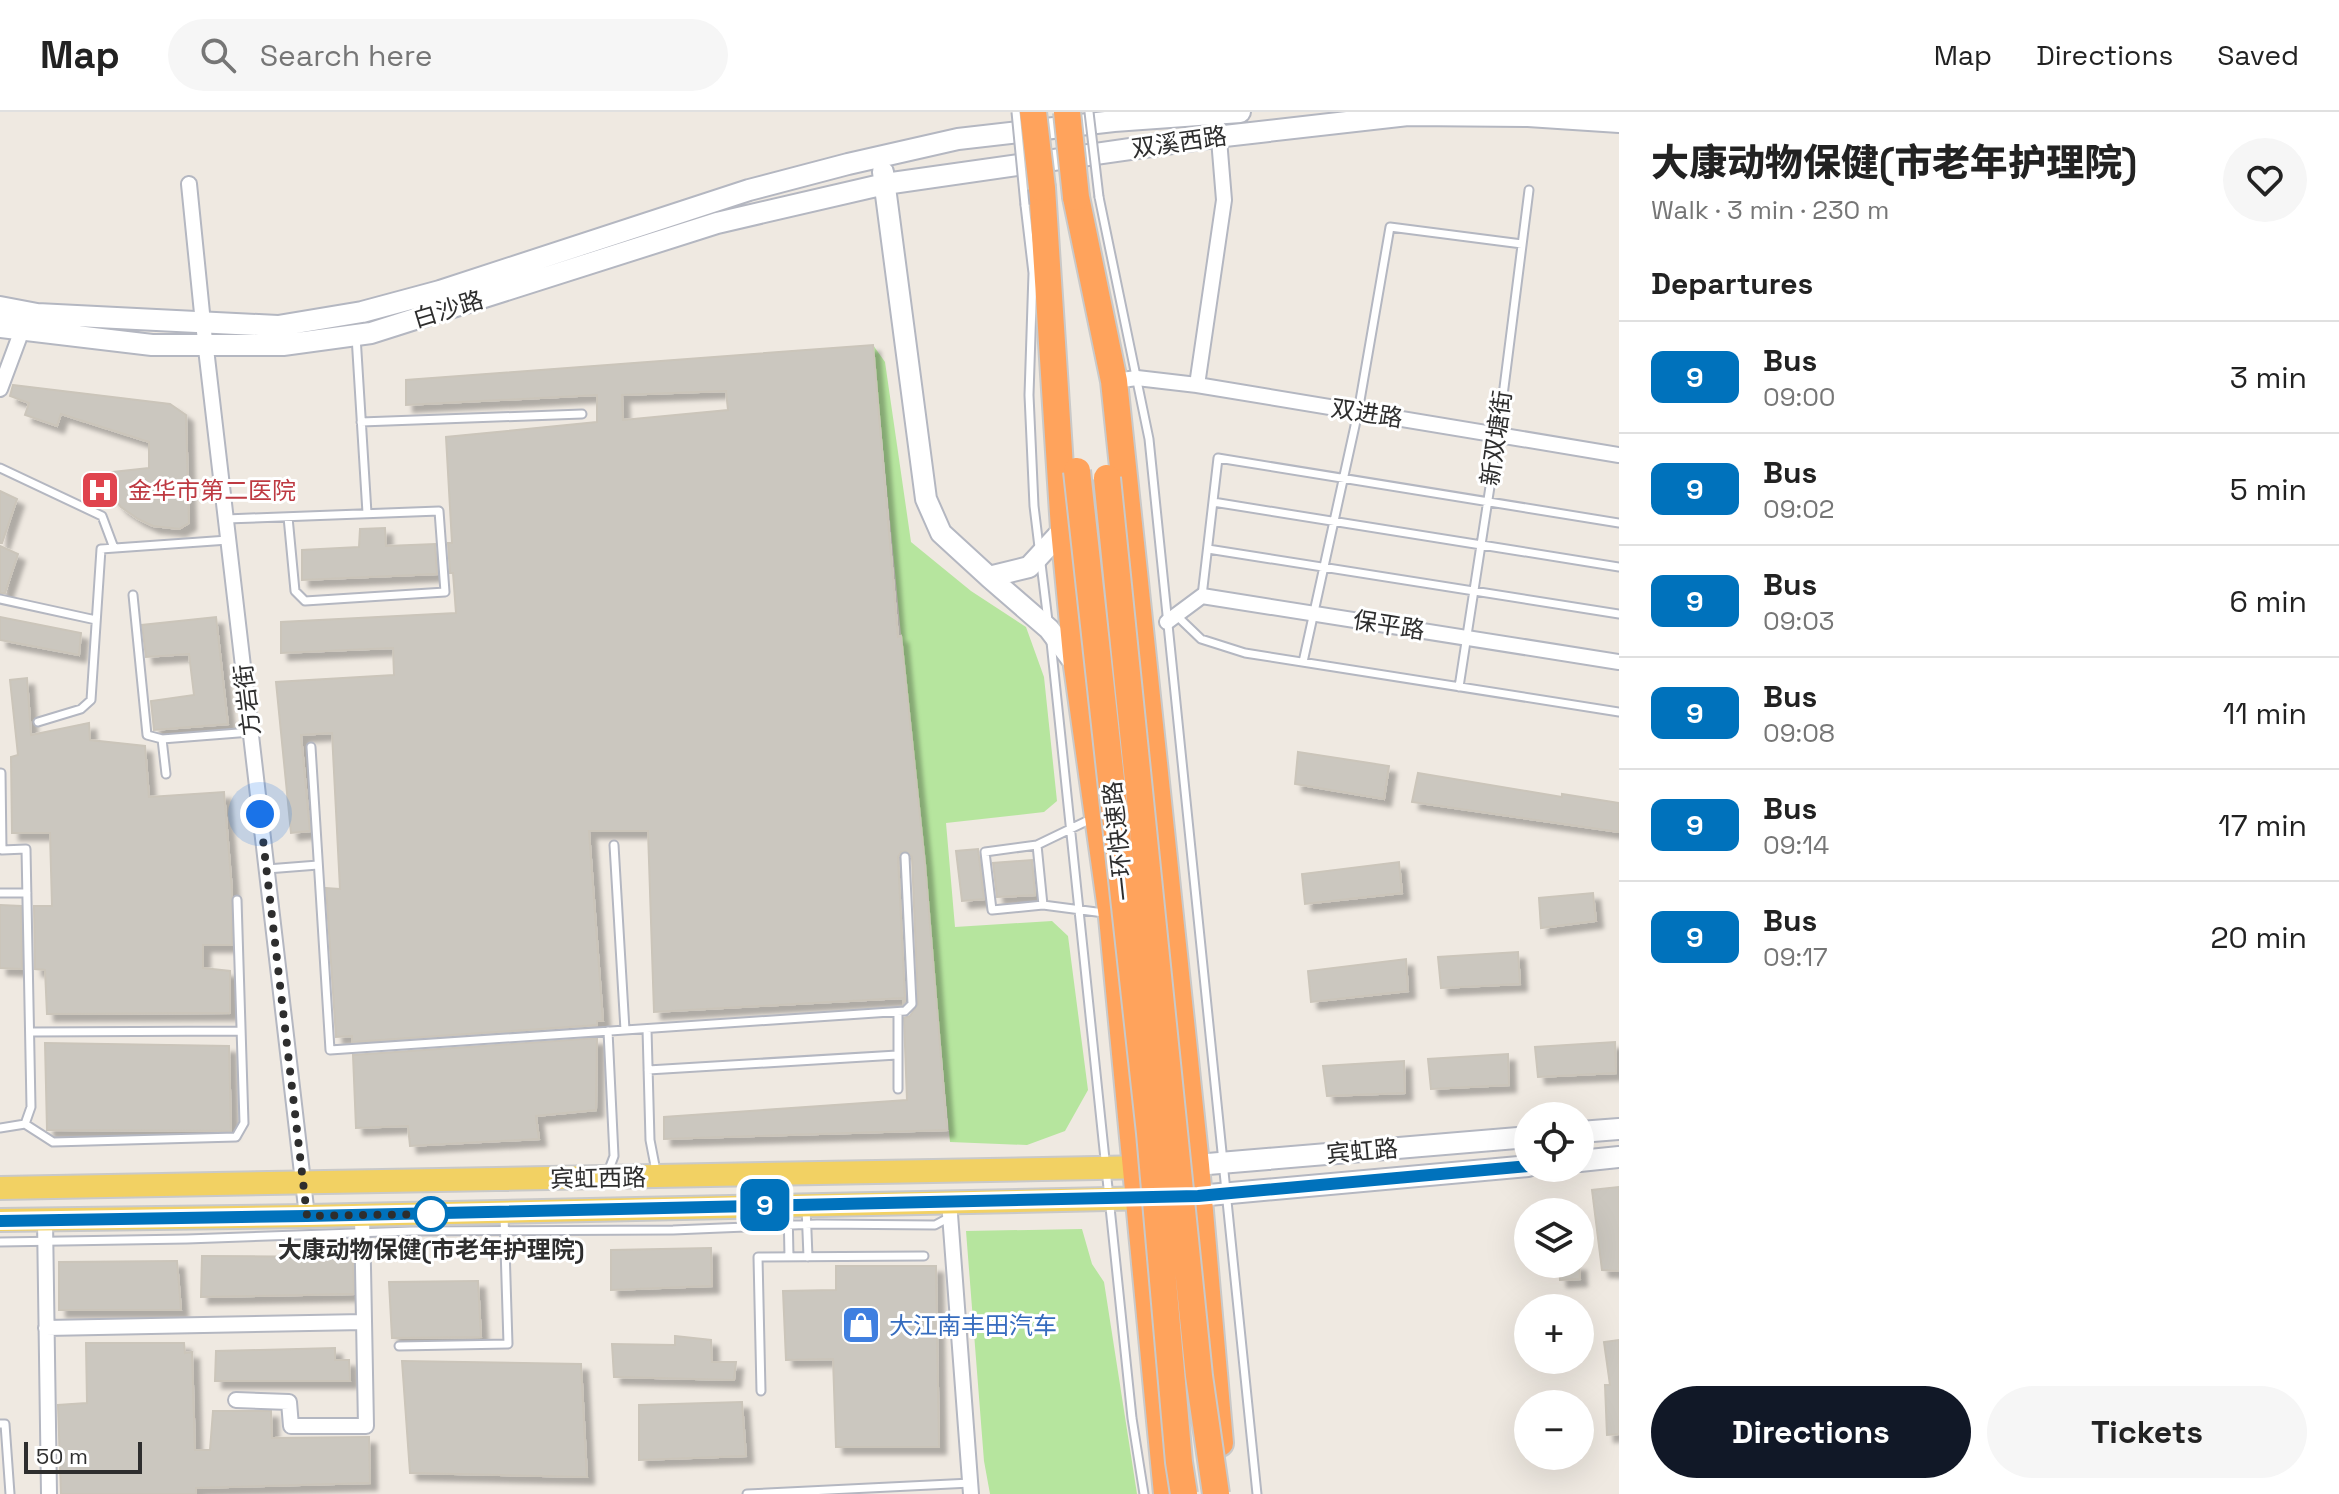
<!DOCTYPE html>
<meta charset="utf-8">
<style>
:root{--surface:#fff;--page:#f6f6f6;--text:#222;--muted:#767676;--line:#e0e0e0;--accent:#111827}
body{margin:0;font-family:"Space Grotesk","Noto Sans SC",sans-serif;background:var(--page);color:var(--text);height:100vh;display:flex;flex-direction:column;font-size:30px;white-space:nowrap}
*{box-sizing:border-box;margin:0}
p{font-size:26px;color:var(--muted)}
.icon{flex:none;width:44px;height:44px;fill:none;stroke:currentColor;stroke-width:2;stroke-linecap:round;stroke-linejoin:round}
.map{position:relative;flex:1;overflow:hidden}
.panel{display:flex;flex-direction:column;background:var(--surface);width:720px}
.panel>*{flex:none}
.badge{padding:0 16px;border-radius:12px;font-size:28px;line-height:52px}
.fabs{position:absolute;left:1514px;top:990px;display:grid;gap:16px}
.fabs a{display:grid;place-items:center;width:80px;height:80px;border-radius:50%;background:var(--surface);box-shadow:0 8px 32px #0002;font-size:40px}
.scale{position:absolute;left:24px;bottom:20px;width:118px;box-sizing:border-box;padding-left:8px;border:4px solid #2e2e2e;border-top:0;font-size:22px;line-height:28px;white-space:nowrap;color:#2e2e2e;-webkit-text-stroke:6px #fff;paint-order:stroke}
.you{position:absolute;width:40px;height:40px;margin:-20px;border:6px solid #fff;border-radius:50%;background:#1a73e8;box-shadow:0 0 0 12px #1a73e833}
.map>.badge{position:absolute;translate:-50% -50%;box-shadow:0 0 0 4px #fff}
h2{padding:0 32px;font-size:30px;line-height:72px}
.round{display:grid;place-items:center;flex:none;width:84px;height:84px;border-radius:42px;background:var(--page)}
.head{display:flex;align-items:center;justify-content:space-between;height:136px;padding:0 32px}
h1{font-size:38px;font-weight:800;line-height:60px}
.primary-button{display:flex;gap:16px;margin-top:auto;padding:16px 32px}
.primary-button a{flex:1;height:92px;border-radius:48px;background:var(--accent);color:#fff;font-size:32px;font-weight:800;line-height:92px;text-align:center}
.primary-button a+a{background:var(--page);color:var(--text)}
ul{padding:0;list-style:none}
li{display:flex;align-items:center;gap:24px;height:112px;padding:0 32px;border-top:2px solid var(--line)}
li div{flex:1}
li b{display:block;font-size:30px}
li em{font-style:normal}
li .badge{min-width:88px;font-weight:700;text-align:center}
header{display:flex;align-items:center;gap:48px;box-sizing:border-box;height:112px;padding:0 40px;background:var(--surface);border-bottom:2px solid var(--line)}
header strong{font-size:38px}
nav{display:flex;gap:44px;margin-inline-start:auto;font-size:28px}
.search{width:560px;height:72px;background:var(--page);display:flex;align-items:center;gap:20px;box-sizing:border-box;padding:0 28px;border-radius:44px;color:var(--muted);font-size:30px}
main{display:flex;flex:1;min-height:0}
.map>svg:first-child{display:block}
.green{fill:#b6e59e}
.building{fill:#cbc7bf;stroke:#cbc5ba;stroke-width:2;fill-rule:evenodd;filter:url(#shadow)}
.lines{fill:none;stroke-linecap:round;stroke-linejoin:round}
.lane-casing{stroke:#b4b7c1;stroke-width:11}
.street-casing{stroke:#b4b7c1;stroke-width:18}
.secondary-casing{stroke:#b4b7c1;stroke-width:24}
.primary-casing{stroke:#c9c9c9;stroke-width:26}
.highway-casing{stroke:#c9c9c9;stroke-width:30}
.lane{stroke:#fff;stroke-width:7}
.street{stroke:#fff;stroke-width:14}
.secondary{stroke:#fff;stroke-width:20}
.primary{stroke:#f2d163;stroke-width:22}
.highway{stroke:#ffa35c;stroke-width:26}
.lane-bridge-casing{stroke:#b4b7c1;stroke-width:11;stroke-linecap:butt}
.highway-bridge-casing{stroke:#c9c9c9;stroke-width:30;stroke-linecap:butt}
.lane-bridge{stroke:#fff;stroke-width:7}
.highway-bridge{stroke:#ffa35c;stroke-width:26}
.line-casing{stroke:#fff;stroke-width:18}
.line{stroke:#0072bc;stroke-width:12}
.walk{stroke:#2e2e2e;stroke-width:8;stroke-dasharray:0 14.4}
.stop-dot{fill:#fff;stroke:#0072bc;stroke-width:4}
.labels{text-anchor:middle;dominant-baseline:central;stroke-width:6;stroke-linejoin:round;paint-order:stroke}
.street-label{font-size:24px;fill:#2e2e2e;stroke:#fff}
.health-label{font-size:24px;fill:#be3a42;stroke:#fff;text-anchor:start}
.stop-label{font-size:24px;font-weight:bold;fill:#2e2e2e;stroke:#fff}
.shop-label{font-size:24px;fill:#366cbe;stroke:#fff;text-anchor:start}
</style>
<header>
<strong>Map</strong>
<div class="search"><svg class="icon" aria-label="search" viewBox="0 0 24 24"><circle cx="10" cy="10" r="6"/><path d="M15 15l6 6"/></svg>Search here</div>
<nav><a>Map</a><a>Directions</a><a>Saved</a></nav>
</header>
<main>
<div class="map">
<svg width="1619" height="1382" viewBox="0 0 1619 1382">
<defs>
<filter id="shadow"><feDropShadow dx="7" dy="7" stdDeviation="2" flood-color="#0004"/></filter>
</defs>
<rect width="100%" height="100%" fill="#efe9e1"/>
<!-- green -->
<path class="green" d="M873,233L885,250L911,430L971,479L1026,515L1044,565L1057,689L1044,700L946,711L955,815L1052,809L1068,824L1088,978L1065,1019L1027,1033L950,1030Z
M1082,1117L1092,1152L1104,1170L1137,1382H990L984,1349L966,1119Z"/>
<!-- building -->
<path class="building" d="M873,233L898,525L901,524L925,752L947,1018L664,1027V1005L907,988L904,906L910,904L918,892L912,745L905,739L901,740L898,745L905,889L903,892V886L654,900L648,719H589L603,909H597V913L352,930V924L336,925L326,776L340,777L332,621L301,623L310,719L291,721L276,570L394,563L393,536L281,541V510L456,501L453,461H450L448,431H452L446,325L597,310V283L406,293V268ZM726,279L728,298L623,308L622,283Z
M13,273L170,292L186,303L189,411L179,417L153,414L138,407L121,395L111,383L102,361L149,356V330L61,302L57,314L25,303L29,291L10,284Z
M0,379L17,387L2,431H0Z
M385,416L386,434L435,432L437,462L302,468V438L359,435L360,417Z
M0,434L18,442L5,481H0Z
M0,505L81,521L79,543L0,528Z
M216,505L228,612L154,618L151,589L194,583L189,542L146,545L142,513Z
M27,566L31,623L89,611L90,628L145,634L149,685L224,680L232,778V833H203V856L230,859V901L47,902L45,858L35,857L34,794H52L50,721H12L11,645L18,643L10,568Z
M1298,640L1389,654L1384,687L1295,672Z
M1418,661L1562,685V682L1619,691V720L1412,690Z
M978,737L984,787L962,789L956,739Z
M1032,748L1035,783L997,785L993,751Z
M1399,750L1402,781L1305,792L1302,762Z
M1593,781L1596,809L1541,816L1539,786Z
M0,793L21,794L22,857L0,856Z
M1518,840L1520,872L1441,876L1438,845Z
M1406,847L1408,879L1311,890L1308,859Z
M597,926L596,998L536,1004L539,1027L410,1034L408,1014L356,1016L353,943Z
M1615,930L1616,961L1538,965L1535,935Z
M45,931L229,934L231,1019L47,1018Z
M1508,942L1509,973L1431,977L1428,947Z
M1404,949L1405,981L1327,984L1323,954Z
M1619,1075V1159L1602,1158L1592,1078Z
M711,1136L712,1174L611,1178V1138Z
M202,1144L353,1145L354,1182L201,1185Z
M177,1149L181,1198H59V1150Z
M1559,1152H1579L1580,1167L1560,1168Z
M836,1154H936L939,1335H836L833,1247L786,1248L783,1179L836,1178Z
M478,1169L481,1225L392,1226L389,1170Z
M675,1224L711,1228L712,1250H736L734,1268L614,1265L612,1232L675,1233Z
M1619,1228V1322L1607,1323L1605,1273H1610L1604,1230Z
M86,1231H184L185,1241L192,1240L195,1338H210L213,1299H271L272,1326L369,1325L370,1371L196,1376V1382H61L58,1293L87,1291Z
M335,1236V1248H349L350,1269H215L216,1239Z
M402,1249L581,1252L587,1365L410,1361Z
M742,1290L746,1344L639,1348V1293Z"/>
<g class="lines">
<!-- lane casing -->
<g class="lane-casing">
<path id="lane" d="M1099,85L1149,327L1257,1382
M1025,93L1033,161L1029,283L1034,394L1048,509
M356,224L367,401
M361,310L582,302
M0,356L102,404L114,436
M1213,390L1619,455
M226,407L439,399L445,480L305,489L295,479L288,405
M1208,437L1619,502
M133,483L147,623L162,627L166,662
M1202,484L1218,346L1619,411
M0,487L96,508
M1176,503L1201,527L1245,541L1619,600
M1051,530L1132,1306L1144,1382
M1303,550L1358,300L1390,115L1522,132
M1459,575L1498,323L1529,78
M38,610L81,597L91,588L101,437L228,428
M162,627L251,620
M311,635L330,938L905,899L912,892L905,745
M1093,706L1037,733L1043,793L1104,801
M614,733L625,918
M1037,733L985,740L992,798L1043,793
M267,757L318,753
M0,781H27
M898,900V977
M647,917L650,1028L656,1059
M608,919L614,1044L608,1060
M30,920L241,919
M648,958L897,943
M25,1012L53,1030L236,1025L244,1011L237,788
M0,1016L25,1012L31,995L26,737L2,738L1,661
M788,1095L789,1145
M806,1095L808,1145
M0,1130L187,1127L411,1119L673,1118L817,1112L935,1113L950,1105
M399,1234L508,1232L504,1103
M761,1279L758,1145L924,1144
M0,1312H5L10,1382
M747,1382L971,1371"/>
</g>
<!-- street casing -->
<g class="street-casing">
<path id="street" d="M189,72L203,211L307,1104
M1114,269L1137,266L1197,273L1619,343
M1197,273L1224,88L1218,15
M0,277L22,218
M1167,510L1202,484L1619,550
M949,1089L971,1382
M45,1108L49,1382
M46,1216L364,1210
M236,1288L289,1290L291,1314H366L362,1103"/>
</g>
<!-- secondary casing -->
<g class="secondary-casing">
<path id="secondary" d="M883,60L926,387L941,421L989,465
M0,195L37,202L278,214L362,200L440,179L749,78L848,52L958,27L1114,9L1240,0
M0,215L152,233H283L371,221L717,111L885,72L1207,26L1408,3L1528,4L1619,10
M1064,417L1029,455L989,465L1049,517L1077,554
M1580,1020L1619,1017
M1580,1049L1619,1045
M1196,1053L1528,1025
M1198,1084L1528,1054"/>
</g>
<!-- primary casing -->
<g class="primary-casing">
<path id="primary" d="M0,1076L1150,1055
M0,1108L307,1104L1155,1086"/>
</g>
<!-- highway casing -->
<g class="highway-casing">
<path id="highway" d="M1042,76L1064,417L1077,554L1112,805L1167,1382
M1076,85L1114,269L1196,1053L1220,1331"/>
</g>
<!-- lane -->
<use href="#lane" class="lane"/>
<!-- street -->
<use href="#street" class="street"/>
<!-- secondary -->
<use href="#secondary" class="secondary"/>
<!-- primary -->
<use href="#primary" class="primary"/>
<!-- highway -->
<use href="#highway" class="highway"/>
<!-- lane-bridge casing -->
<g class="lane-bridge-casing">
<path id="lane-bridge" d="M1016,0L1025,93
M1089,0L1099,85"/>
</g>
<!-- highway-bridge casing -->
<g class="highway-bridge-casing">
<path id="highway-bridge" d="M1033,0L1042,76
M1067,0L1076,85
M1077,359L1150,1021L1179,1350L1184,1382
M1107,366L1199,1264L1216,1382"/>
</g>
<!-- lane-bridge -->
<use href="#lane-bridge" class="lane-bridge"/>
<!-- highway-bridge -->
<use href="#highway-bridge" class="highway-bridge"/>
</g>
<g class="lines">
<!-- line casing -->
<g class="line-casing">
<path id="line" d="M0,1109L307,1104L1198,1084L1528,1054"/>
</g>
<!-- line -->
<use href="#line" class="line"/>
<!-- walk -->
<path class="walk" d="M260,702L307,1104L431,1102"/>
</g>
<!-- icons -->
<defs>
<g id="hospital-square" transform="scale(2)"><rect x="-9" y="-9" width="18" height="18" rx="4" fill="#e0444e" stroke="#fff"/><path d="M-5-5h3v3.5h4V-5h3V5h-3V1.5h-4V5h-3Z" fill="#fff"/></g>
<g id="shop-square" transform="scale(2)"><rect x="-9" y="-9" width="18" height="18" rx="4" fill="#3f7fe0" stroke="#fff"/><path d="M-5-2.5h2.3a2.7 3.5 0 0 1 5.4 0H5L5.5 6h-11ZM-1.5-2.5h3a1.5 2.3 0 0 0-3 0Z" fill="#fff"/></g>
</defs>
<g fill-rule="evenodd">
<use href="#hospital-square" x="100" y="378"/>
<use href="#shop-square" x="861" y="1213"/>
</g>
<!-- markers -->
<circle class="stop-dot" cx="431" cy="1102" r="16"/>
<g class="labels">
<!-- street labels -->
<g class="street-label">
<text transform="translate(1179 30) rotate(-8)">双溪西路</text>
<text transform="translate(448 197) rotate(-17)">白沙路</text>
<text transform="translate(1367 301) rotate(9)">双进路</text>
<text transform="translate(1496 326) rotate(-82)">新双塘街</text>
<text transform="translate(1389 513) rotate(9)">保平路</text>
<text transform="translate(247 588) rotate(-97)">方岩街</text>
<text transform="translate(1118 729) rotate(-96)">一环快速路</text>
<text transform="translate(1362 1039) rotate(-5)">宾虹路</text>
<text transform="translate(598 1066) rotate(-1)">宾虹西路</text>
</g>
<!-- health labels -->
<g class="health-label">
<text x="128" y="378">金华市第二医院</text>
</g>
<!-- stop labels -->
<g class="stop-label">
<text x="431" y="1137">大康动物保健(市老年护理院)</text>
</g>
<!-- shop labels -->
<g class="shop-label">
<text x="889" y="1213">大江南丰田汽车</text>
</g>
</g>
</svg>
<div class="fabs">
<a><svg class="icon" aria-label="locate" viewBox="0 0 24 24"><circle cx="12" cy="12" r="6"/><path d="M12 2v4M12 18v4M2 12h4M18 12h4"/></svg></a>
<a><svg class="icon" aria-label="layers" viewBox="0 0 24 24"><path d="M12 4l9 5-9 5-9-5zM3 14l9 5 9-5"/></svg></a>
<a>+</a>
<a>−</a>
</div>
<div class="scale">50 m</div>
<div class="you" style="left:260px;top:702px"></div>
<b class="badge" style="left:765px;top:1093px;background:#0072bc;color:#fff">9</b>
</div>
<section class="panel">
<div class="head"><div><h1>大康动物保健(市老年护理院)</h1><p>Walk · 3 min · 230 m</p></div><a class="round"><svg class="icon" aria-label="heart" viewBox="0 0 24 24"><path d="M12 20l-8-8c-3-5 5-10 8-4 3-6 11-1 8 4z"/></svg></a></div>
<h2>Departures</h2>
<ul>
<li><span class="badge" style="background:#0072bc;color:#fff">9</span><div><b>Bus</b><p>09:00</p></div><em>3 min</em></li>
<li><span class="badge" style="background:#0072bc;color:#fff">9</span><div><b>Bus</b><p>09:02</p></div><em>5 min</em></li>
<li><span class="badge" style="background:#0072bc;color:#fff">9</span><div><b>Bus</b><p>09:03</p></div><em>6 min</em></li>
<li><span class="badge" style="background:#0072bc;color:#fff">9</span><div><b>Bus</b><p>09:08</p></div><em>11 min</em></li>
<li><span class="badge" style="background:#0072bc;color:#fff">9</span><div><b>Bus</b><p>09:14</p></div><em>17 min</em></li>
<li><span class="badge" style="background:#0072bc;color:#fff">9</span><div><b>Bus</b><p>09:17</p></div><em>20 min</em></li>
</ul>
<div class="primary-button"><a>Directions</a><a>Tickets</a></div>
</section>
</main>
